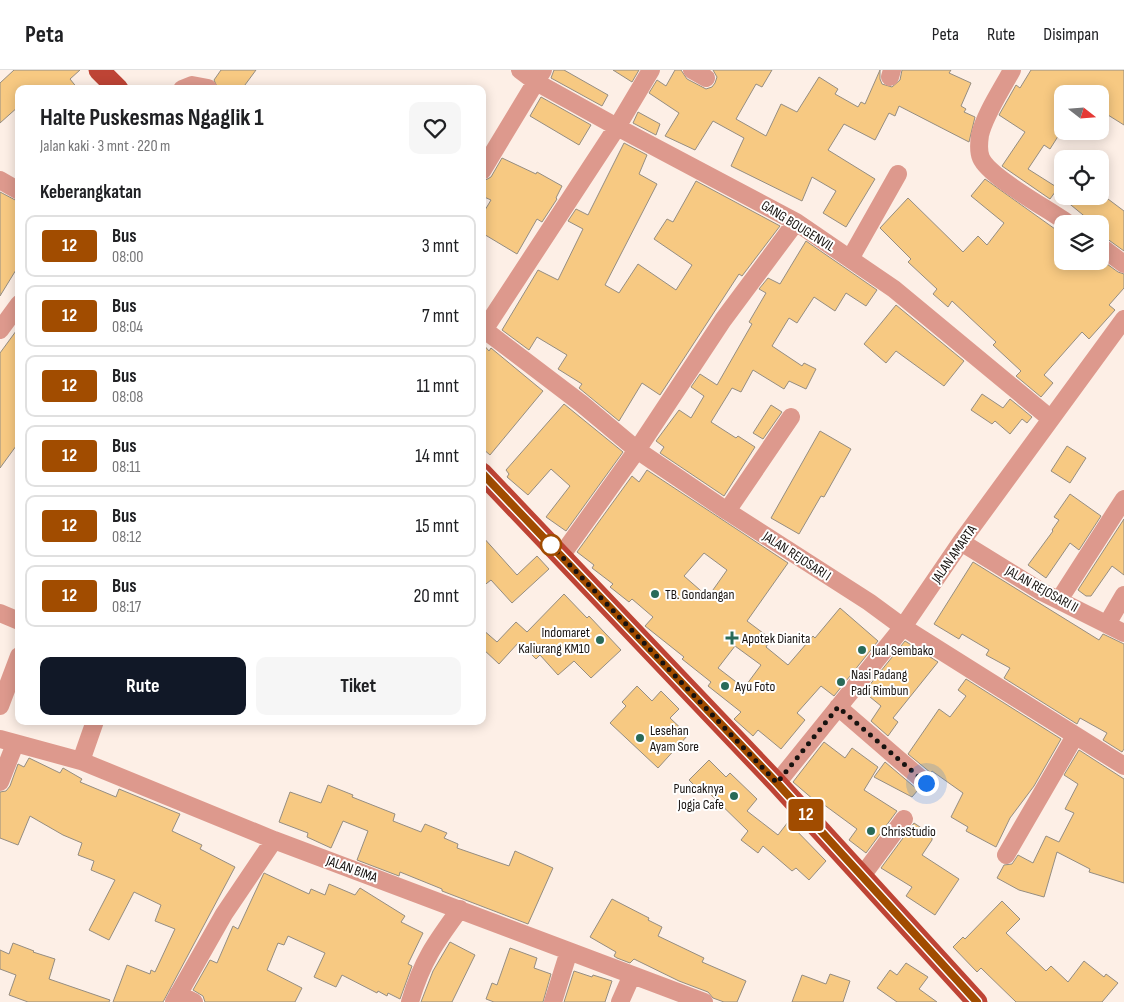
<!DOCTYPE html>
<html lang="id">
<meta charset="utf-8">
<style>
:root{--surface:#fff;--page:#f6f6f6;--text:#202124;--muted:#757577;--line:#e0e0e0;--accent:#111827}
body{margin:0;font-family:"Sofia Sans Condensed",sans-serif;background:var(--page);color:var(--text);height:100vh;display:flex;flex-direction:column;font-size:19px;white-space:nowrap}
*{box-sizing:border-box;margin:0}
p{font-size:16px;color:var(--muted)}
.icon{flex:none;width:28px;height:28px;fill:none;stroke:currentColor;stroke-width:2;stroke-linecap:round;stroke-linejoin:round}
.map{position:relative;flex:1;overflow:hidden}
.details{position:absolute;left:15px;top:15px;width:471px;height:640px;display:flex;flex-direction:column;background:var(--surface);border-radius:10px;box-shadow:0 2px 12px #0003}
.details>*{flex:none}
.badge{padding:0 10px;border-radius:4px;font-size:18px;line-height:32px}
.needle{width:32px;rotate:107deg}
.buttons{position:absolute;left:1054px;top:15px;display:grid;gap:10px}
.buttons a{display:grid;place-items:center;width:55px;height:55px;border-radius:10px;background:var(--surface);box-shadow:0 2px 12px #0003;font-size:25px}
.you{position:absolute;width:25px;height:25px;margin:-12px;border:4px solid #fff;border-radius:50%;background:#1a73e8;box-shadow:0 0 0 8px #1a73e833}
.map>.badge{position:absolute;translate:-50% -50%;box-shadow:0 0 0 2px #fff}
h2{padding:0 25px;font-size:19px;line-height:45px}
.round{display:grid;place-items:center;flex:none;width:52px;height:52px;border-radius:10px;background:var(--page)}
.summary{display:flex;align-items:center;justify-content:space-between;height:85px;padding:0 25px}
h1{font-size:24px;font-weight:700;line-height:38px}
.cta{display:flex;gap:10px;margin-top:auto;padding:10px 25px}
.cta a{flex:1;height:58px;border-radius:10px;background:var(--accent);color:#fff;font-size:20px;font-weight:700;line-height:58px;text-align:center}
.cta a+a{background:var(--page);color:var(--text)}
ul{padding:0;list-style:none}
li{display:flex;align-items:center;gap:15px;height:62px;margin:0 10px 8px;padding:0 15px;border:2px solid var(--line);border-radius:10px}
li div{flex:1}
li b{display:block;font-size:19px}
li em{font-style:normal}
li .badge{min-width:55px;font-weight:700;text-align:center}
header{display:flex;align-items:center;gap:30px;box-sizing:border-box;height:70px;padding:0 25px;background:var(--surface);border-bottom:1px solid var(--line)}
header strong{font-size:24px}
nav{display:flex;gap:28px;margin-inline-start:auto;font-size:18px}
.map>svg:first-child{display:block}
.building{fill:#f7c982;stroke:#958d81;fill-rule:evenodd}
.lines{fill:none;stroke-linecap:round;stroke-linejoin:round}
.minor{stroke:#dd998d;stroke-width:18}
.major{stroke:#be4435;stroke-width:21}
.line-casing{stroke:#fff;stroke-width:11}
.line{stroke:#a14c00;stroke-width:8}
.walk{stroke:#181310;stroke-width:5;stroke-dasharray:0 9}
.stop-dot{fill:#fff;stroke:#a14c00;stroke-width:2.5}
.poi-dot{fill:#296a58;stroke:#fff;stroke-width:2}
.labels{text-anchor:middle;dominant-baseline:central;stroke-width:4;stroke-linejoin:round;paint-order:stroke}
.street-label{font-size:14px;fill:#181310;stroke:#fff}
.poi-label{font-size:14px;fill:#181310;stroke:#fff;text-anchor:start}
</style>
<header>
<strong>Peta</strong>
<nav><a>Peta</a><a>Rute</a><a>Disimpan</a></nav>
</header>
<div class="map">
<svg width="1124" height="932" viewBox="0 0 1124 932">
<rect width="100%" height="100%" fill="#fdefe6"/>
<!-- building -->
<path class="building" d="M14,0H80L70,9L78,19H19V36L0,53V13Z
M221,0H256L242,19H218L214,10Z
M554,0H564L608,25L602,36L551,8Z
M613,0H639L632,12Z
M675,0H681L687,9L706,19L712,17L715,13L717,7L713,0H772L762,17L756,14L736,49L766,66L781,34L797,42L819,7L838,19L835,24L858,37L861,32L865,34L880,0V9L882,14L892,17L900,10L902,0H951L949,3L971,13L961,36L966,39L964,42L975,47L969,72L899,36L895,46L889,43L875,70L844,54L828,80L875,109L846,157L823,143L836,121L812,107L802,131L731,96L744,68L713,51L695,80L665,66L679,43L649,23L657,10L666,16Z
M1031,0H1124V55L1100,40V24H1062V60L1050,79L1044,75L1028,99L1058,118L1050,129L1002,96L1025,62L999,45L1016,15L1020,18Z
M541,27L591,55L579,75L530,46Z
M638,42L660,54L656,65L633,53Z
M624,73L647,85L639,104L657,114L605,215L619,223L638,194L676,220L692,195L654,169L667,149L673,152L696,111L780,156L742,206L739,204L660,325L642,313L619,351L579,318L582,314L558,299L567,285L537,267L529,280L502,260L538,200L558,210L583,159L568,151L576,139L588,145Z
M502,88L536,104L537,102L562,116L556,128L557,129L542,152L537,149L517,184L482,163V145L491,130L482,126V112L491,107Z
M985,109L1062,164V191H1100V189L1118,202L1124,204V218L1109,235L1115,240L1089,269L1082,262L1044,305L1053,313L1041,327L1016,306L1021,301L993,275L996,272L952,231L948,237L933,224L937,219L908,192L911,189L880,158L908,128L963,182L978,166L987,175L1004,153L971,126Z
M0,122L19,132V195L0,226Z
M1060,126H1104L1124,141V181L1106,168L1100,166V154H1094Z
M806,171L877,220L866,236L846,223L835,241L814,227L797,253L789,248L772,276L802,296L804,293L816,299L806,319L789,311L784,319L753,300L741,322L732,318L711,352L736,368L738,366L755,377L724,426L660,383L664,377L656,371L679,340L691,348L704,326L691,317L700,304L717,315L752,254L749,252L766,223L759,219L768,208L780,214Z
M896,235L964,291L944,316L896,281L886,293L864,274Z
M19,257V372L0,398V283Z
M482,273L489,281L491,278L543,321L490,385L482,378Z
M982,324L1003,338L1010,329L1032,347L1027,353L1022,349L1010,364L995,351L992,354L971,340Z
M564,334L623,382L566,461L546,447L570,416L551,399L528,425L507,407L509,404L506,400Z
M771,335L782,342L763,369L753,363Z
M820,361L851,379L824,427L821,426L799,464L771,448Z
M1067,376L1086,388L1070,413L1051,401Z
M647,400L788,493L747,551L771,569L766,577L788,595L813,566L815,568L840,538L878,571L834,626L821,616L797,643L805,650L781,679L758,660L753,666L734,649L741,642L708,616L711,612L682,589L684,587L645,556L653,547L632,529L629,532L610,517L613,514L592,498L594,495L577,482L632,406L639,412ZM704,483L727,500L708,527L684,506ZM735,576L761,595L744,618L718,598Z
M1070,424L1101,446L1079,480L1070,473L1046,508L1028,495L1053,461L1052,460L1059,450L1054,447Z
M1124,449V505L1112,496L1091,526H1086L1078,520Z
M482,466L517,505L537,486L549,499L512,533L491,510L482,517Z
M973,492L1099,570L1103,564L1124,574V679L1122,682L1103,670L1107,663L1080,648L1077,654L1004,608L1010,598L986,585L989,580L962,564L959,569L934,554Z
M564,524L587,548L589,546L621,580L591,608L574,591L558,605L540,585L536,589L519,572L499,594L482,578V559L497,572L516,552L527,562Z
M905,571L938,592L893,648L898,652L888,666L871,651L881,636L864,622Z
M966,609L1061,669L1034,716L1010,748L996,777L966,761L968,757L951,747L963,723L932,701L931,703L908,684L939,639L950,647L966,626L958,620Z
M637,616L652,631L661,621L679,639L670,648L688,665L658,698L610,653L626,636L622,632Z
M824,672L845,688L852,678L878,697L864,720L897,741L866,783L849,770L857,759L823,734L821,736L793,712Z
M1079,680L1124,709V813L1089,802L1090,799L1057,782L1044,827L1019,820L997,808L1004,795L1012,794L1018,785L1033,793L1046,766L1059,772L1074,743L1065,739L1078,714L1064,705Z
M29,688L60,703L63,698L82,709L80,712L116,727L119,719L180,744L172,761L202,775L200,779L235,797L163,932H113L127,895L150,904L151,900L155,902L175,859L155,851L161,835L134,822L109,870L89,860L115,810L91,800L94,791L78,785L82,773L63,765L30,746L18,775L0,768V722L6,721L10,716L18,694L24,697Z
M709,690L726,707L730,703L757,729L747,741L778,765L788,752L826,791L809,810L796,798L792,801L763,776L758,783L741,770L748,761L707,721L703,724L689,710Z
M885,692L918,720L912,727L874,707Z
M328,715L353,725L352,727L395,744L393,751L421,762L425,754L447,763L444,768L458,774L457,778L509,796L515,781L553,798L528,854L442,821V819L400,802L399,806L357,790L368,761L343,751L331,778L307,767L308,763L279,752L290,722L321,733Z
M914,753L932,765V770L922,785L959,809L935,845L906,826L912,817L881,798Z
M264,803L309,824L311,819L325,825L329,814L355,825L360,818L405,846L401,852L423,863L408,894L412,896L400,929L388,923L387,926L378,921L377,923L342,905L336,917L314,907L325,883L288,866L284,875L278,873L267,900L302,918L295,932H205L203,926L193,920L210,890L217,893L233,856L238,859Z
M612,829L649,848L648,850L662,857L658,866L704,888L702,892L746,911L737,932H724L713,928L708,922L679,911L634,889L630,893L617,888L614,886L616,882L590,867Z
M1002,831L1020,849L1006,863L1046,901L1051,896L1068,912L1084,891L1104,907L1106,904L1118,913L1102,932H1016L981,898L977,902L953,877L963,867L965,869Z
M450,872L475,885L452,932H421L433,901Z
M13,873L34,881L33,882L55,889L49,909L110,930L109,932H28L9,925L16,905L0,899V880L9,884Z
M510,878L537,888L534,898L551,904L543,932H494L486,929L492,913L497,915Z
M906,893L928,907L919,919L937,932H897L877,918L890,900L897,905Z
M574,901L592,907L593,905L612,911L605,932H564Z
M830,904L850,911L843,932H792L802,905L826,914Z"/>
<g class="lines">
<!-- minor -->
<path class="minor" d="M520,0L536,12L617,57L796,152L894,219L1051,349
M692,0L706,8
M1012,0C1002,19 985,44 980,65C979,72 978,81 981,88C989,107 1050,140 1069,154
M890,7L892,0
M182,19L192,15L208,18
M482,101L543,0
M0,110L19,121
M1100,176L1124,194
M850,189L898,104
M482,258L582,334L637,380L727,441L869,532L903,557L1124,696
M0,260L19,234
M484,260L617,57L651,0
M727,441L791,347
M961,472L1042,522L1124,563
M561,486L637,380L723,250L796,152
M1059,530L1124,429
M0,543L19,551
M1107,554L1124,525
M0,636L19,586
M838,637L926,713
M0,669L81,691L274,770L704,932
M81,691L95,651
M0,712L15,674
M777,713L903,557L961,472L1124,249
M1006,785L1075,666
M862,806L904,749
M178,924L194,932
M174,932L224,844L274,770
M410,932C422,891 435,873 460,839
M553,932L569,881
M620,932L632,905"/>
<!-- major -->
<path class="major" d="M99,0L118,19
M482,403L777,713L977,932"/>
</g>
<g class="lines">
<!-- line casing -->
<g class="line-casing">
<path id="line" d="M482,403L777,713L977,932"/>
</g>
<!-- line -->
<use href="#line" class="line"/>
<!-- walk -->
<path class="walk" d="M551,475L548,472L777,713L838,637L926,713"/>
</g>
<!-- markers -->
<circle class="stop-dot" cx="551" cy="475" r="10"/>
<g class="poi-dot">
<circle cx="655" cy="524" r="5"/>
<path d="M729.5 560.5h5v5h5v5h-5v5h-5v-5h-5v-5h5z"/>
<circle cx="600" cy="570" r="5"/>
<circle cx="862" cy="580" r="5"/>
<circle cx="841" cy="612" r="5"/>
<circle cx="725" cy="616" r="5"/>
<circle cx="640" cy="668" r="5"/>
<circle cx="734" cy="726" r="5"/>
<circle cx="871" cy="761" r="5"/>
</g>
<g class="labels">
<!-- street labels -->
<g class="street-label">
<text transform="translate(798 156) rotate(32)">GANG BOUGENVIL</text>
<text transform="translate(954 484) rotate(-55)">JALAN AMARTA</text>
<text transform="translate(797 486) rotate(33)">JALAN REJOSARI I</text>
<text transform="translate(1042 519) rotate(29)">JALAN REJOSARI II</text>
<text transform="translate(352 799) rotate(20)">JALAN BIMA</text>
</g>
<!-- poi labels -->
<g class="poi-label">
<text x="665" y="524">TB. Gondangan</text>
<text x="590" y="562" text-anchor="end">Indomaret<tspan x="590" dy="16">Kaliurang KM10</tspan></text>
<text x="742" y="568">Apotek Dianita</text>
<text x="872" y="580">Jual Sembako</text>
<text x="851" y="604">Nasi Padang<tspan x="851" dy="16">Padi Rimbun</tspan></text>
<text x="735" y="616">Ayu Foto</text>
<text x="650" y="660">Lesehan<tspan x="650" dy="16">Ayam Sore</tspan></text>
<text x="724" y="718" text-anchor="end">Puncaknya<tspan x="724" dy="16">Jogja Cafe</tspan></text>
<text x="881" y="761">ChrisStudio</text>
</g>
</g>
</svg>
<div class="buttons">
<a><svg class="needle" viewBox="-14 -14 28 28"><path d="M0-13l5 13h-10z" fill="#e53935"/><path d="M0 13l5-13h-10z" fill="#757577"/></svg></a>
<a><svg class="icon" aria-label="locate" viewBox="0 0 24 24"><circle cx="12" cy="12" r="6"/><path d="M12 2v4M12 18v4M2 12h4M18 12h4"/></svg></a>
<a><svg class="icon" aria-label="layers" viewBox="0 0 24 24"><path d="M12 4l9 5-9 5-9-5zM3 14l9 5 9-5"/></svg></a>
</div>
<div class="you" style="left:926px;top:713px"></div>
<b class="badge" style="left:806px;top:745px;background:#a14c00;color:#fff">12</b>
<section class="details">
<div class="summary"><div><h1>Halte Puskesmas Ngaglik 1</h1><p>Jalan kaki · 3 mnt · 220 m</p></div><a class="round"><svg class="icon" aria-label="heart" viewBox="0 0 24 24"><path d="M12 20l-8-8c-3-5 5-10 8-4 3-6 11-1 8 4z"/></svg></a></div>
<h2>Keberangkatan</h2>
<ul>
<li><span class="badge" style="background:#a14c00;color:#fff">12</span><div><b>Bus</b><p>08:00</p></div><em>3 mnt</em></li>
<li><span class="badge" style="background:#a14c00;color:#fff">12</span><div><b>Bus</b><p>08:04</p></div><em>7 mnt</em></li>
<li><span class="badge" style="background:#a14c00;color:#fff">12</span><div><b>Bus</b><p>08:08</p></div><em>11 mnt</em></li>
<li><span class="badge" style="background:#a14c00;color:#fff">12</span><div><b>Bus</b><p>08:11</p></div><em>14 mnt</em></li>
<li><span class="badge" style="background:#a14c00;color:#fff">12</span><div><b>Bus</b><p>08:12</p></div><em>15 mnt</em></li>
<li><span class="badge" style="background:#a14c00;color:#fff">12</span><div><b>Bus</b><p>08:17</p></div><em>20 mnt</em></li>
</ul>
<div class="cta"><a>Rute</a><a>Tiket</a></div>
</section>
</div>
